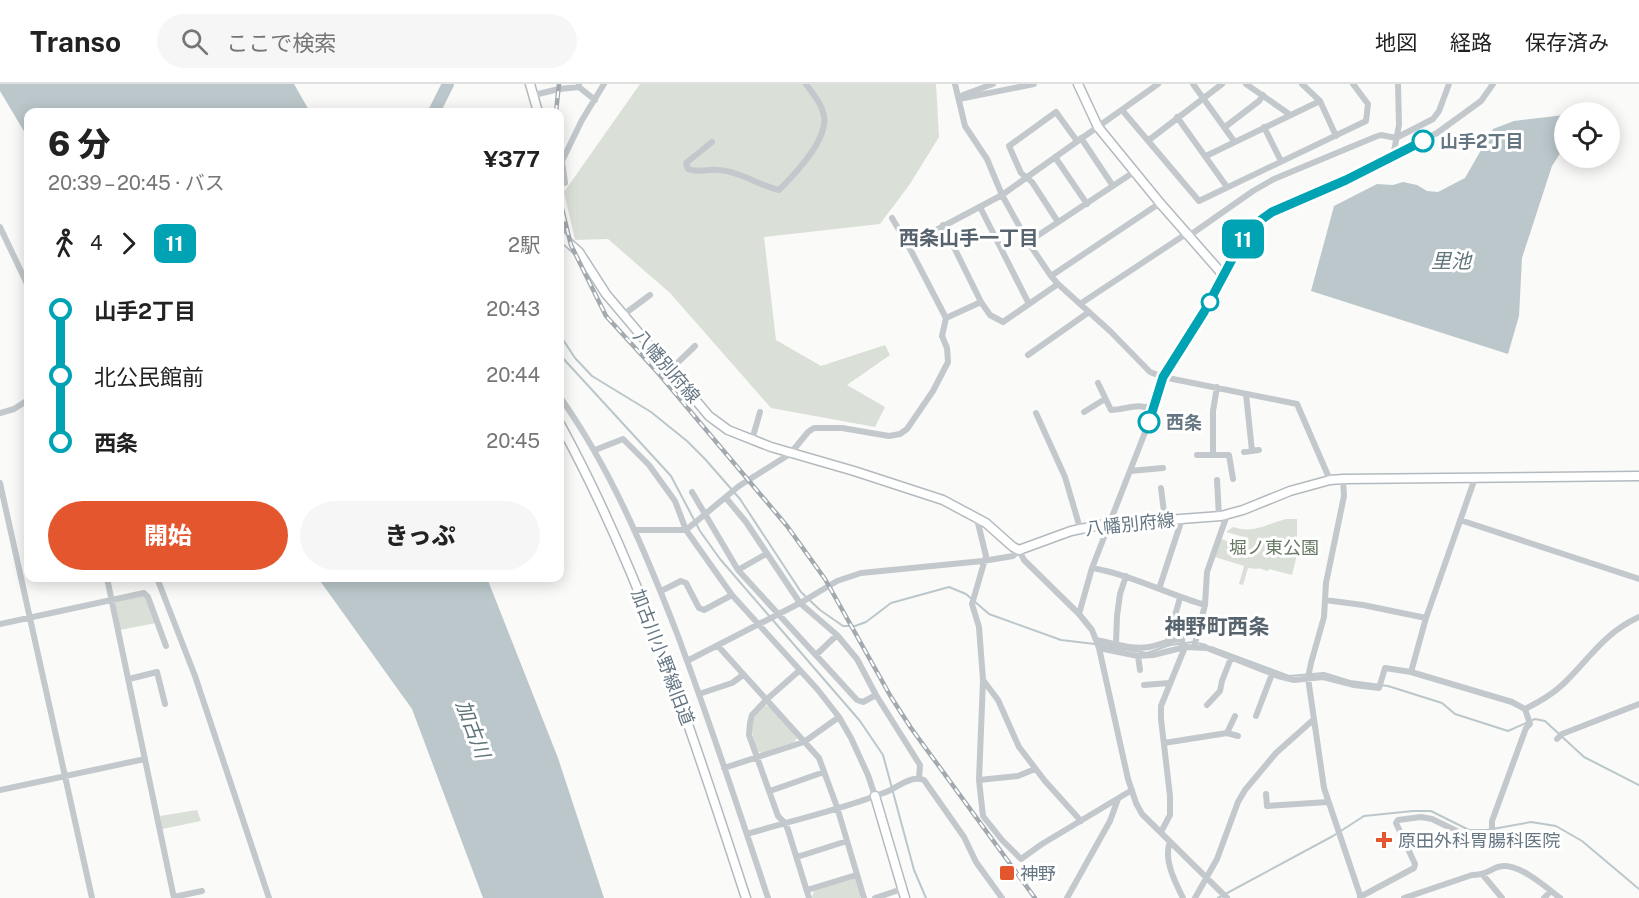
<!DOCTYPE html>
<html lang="ja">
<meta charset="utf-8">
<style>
:root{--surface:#fff;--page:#f6f6f6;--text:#222;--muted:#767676;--line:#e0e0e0;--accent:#e4572e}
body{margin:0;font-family:"Public Sans","Noto Sans JP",sans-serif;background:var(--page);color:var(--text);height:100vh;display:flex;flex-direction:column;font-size:22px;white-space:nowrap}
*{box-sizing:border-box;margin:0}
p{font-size:20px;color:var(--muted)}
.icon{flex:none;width:33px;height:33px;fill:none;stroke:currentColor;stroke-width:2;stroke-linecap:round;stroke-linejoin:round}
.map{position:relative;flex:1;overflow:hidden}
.panel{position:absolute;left:24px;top:24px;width:540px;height:474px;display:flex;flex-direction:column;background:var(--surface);border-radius:12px;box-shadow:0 3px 15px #0003}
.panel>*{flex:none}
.badge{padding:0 12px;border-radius:9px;font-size:21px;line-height:39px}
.fabs{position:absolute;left:1554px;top:18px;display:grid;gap:12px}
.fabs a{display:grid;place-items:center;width:66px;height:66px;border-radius:50%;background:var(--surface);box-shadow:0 3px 15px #0003;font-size:30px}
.map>.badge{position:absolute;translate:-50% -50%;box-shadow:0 0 0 3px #fff}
.legs{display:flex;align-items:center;gap:9px;height:66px;padding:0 24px;font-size:20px}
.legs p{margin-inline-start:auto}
.head{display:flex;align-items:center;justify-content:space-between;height:102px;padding:0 24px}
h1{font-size:33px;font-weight:800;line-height:45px}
.cta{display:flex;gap:12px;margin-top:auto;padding:12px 24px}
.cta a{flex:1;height:69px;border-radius:36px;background:var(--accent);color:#fff;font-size:24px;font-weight:800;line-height:69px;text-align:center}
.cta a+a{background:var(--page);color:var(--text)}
ul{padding:0 24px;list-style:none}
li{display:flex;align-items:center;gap:21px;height:66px;font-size:22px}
li i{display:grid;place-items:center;width:9px;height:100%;margin:0 8px;background:currentColor}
li i::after{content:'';width:15px;height:15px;margin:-8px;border:4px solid;border-radius:50%;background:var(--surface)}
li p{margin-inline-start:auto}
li:first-child i{background:linear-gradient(#0000 50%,currentColor 0)}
li:last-child i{background:linear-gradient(currentColor 50%,#0000 0)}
header{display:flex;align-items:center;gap:36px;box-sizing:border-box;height:84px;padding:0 30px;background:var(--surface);border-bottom:2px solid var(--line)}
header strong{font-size:28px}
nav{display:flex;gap:33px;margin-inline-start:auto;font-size:21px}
.search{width:420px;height:54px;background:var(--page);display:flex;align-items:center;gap:15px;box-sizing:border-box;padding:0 21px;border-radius:33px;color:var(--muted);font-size:22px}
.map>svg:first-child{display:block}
.green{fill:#dadfd7}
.water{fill:#bbc7cb}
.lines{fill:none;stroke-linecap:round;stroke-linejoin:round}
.stream{stroke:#bbc7cb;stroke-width:2}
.river{stroke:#bbc7cb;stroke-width:12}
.secondary-casing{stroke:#b3babf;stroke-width:11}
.street{stroke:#c3c8cc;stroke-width:6}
.secondary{stroke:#fff;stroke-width:8}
.rail-casing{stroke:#a2aab0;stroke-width:4.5}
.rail{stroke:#fff;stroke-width:2;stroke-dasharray:7;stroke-linecap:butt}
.line-1-casing{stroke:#fff;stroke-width:14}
.line-1{stroke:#00a3b4;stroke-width:9}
.stop-1-dot{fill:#fff;stroke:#00a3b4;stroke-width:3}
.poi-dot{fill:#e4572e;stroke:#fff;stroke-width:2}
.labels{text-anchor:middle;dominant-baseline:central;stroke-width:6;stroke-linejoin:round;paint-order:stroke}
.stop-label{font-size:18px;font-weight:bold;fill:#657683;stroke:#fff;text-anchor:start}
.street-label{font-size:18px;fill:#657683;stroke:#fff}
.park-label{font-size:18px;fill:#687a64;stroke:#fff}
.poi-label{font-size:18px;fill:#657683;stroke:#fff;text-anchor:start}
.neighbourhood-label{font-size:20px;font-weight:bold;fill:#57646e;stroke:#fff}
.water-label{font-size:20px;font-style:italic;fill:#60757c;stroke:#fff}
.quarter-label{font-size:21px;font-weight:bold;fill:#57646e;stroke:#fff}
</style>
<header>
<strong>Transo</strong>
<div class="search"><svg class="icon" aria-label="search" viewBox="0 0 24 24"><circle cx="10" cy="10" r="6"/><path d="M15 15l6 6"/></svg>ここで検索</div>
<nav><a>地図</a><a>経路</a><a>保存済み</a></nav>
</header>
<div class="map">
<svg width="1639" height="814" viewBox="0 0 1639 814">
<rect width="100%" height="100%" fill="#fafaf8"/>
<!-- green -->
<path class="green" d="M640,0H936L939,53L910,100L880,140L764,153L776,256L821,282L885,261L890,271L847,301L885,323L875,343L771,324L670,209L608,155L575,156L564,108Z
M1286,435H1297V471L1292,491L1269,485L1268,487L1258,484L1257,485L1248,484L1243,501L1239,500L1244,482L1215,473L1220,455L1247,462L1248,454L1226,448L1233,443C1253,450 1267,440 1286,435Z
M144,511L156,539L120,546L115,518Z
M763,621L769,622L797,654L794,658L762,669L757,667C751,647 748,637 763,621Z
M197,726L201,737L162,745L160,732Z
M854,793L857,794L862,810L860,814H812L814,805Z"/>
<!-- water -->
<path class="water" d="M0,0H294L310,28H28V54L0,7Z
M1564,31V63L1552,82L1522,174L1519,232L1508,270L1311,207L1334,122L1377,100L1393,101L1403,98L1417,101L1427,107L1438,108L1465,94L1493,45L1514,37Z
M318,494H487L558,674L604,814H483L412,625Z"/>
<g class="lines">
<!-- stream -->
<path class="stream" d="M560,251L575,274L592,292L651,328L687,357L705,375L740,415L801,508L820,526L843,542H855L866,538L891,519L949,503L966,510L989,530L1061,556L1095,560
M560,271L671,392L700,447L720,475L860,637L883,671L914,786L926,814
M1100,561L1147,569L1170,561L1193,558L1206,561
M1211,563L1289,592L1324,589L1350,597L1388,602L1442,619L1455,630L1508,647L1535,635L1545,637L1584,673L1639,701
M1218,814L1333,752L1364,732L1413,727H1431L1469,746H1487L1531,738L1556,742L1582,757L1639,805"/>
<!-- river -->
<path class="river" d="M434,28L448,0"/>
<!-- secondary casing -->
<g class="secondary-casing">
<path id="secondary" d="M530,0L538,28
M1078,0L1098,43L1160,119L1224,192
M560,147V151L579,168L606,210L709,332L728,346L771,363L854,387L943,416L986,439L1013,463L1019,466L1071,447L1100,441L1221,432L1243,426L1290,407L1330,396L1343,395L1639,392
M560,340C642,490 693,652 746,814
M875,712L905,814"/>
</g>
<!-- street -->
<path class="street" d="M579,0V3L595,16
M955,0L965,42L987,75L1002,111L1028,158L1051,192L1058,200L1111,248L1150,288L1163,293L1297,320L1330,396
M1193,0L1234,57
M1246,0L1289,30
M1302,0L1320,17L1336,52
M534,11L559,5L579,3
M963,13V11L993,0
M959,15L1034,0
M1122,26L1199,117L1366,37L1368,20L1353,0
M1177,33L1227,103
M1225,43L1259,17L1263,11
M1264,43L1281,77
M1081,54L1113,102
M1149,56L1222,0
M712,58L686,79L688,85C698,89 708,85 718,86C739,87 758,101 779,106C795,90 828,56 824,32C822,20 813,10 806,0
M1206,72L1320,17
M1393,72L1399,41L1398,0
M1055,73L1087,120
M565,99L562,77L582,36L604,0
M980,123L1029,220
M892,134L908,161
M1058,138L1032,98L1021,89L1009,62L1056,28L1077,57
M943,141L981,218L946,234
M0,143L28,202
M1028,158L1134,88
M1051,192L1160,119
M981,218L990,231L1003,238L1058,200
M1080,220L1186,150L1193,149L1253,107L1274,95L1375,53L1381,51L1396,54L1433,35L1439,27L1449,0
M623,231L650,211
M1028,271L1089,228
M670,286L695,262
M1098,299L1111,326C1127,326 1135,318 1153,325
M1246,310L1252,367
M560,313C611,385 646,469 678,552C710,639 739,726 768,814
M1084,328L1105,315
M0,329L14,325L28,316
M1036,329L1065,393L1080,444
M752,356L760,328
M595,366L623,355L649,381L675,417L686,446L732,511L818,606L839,633L851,654L868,691L875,712
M1244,368L1259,366
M1213,370V327L1217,303
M1197,371H1229L1233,395
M1130,387L1163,384
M1343,395L1344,412L1326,499L1324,533L1311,579L1308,594L1324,704L1361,814
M1217,396L1219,432
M0,399L92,814
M1161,404L1165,436
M692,408L738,486L857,616L863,618L876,611
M726,414L746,438L800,519L837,551L857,575L876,611L920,681L919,694
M977,435L986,472L972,520L979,543L983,596L979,696L1018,692L1035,685
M1460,436L1639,495
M634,446H686L739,402L790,370L808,348L814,344H842L889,352L900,350L907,345L933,307L948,278L947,264L942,252L946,234L908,161L1002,111L1158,0
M1092,484C1132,491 1167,510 1205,521
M738,486L766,470
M107,494L174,814
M157,494L195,592L269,814
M1159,505L1182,435
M661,507L681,497L686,499L699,524L704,526L732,511
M1325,516L1363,521L1426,534L1475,394
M1079,530L1092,484L1144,351L1163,293L1204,228L1244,153L1258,138L1272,128L1345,96L1437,49L1481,17L1493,0
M0,540L144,509L148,513L166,562
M1096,556C1112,559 1132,566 1149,563C1160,561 1170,556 1182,555V563
M1168,556L1180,514
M1116,559L1117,532L1120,510L1126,492
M718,562L819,674L837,723L864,814
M1194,563L1205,521L1207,488L1227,431
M1099,564L1138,572L1153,571L1185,563L1207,564L1278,592L1294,596L1323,593L1354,601L1379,604L1385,584L1411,588L1512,618L1525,625L1530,640L1526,644L1492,737V750L1473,753L1463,750L1432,735L1421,733L1398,736L1396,739L1415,780L1414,784L1360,813
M817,570L837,551
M1138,572L1140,586
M687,577L802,518L837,497L861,489L983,477L1013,472L1019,466L1024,476L1079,530L1092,546L1099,564L1128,695L1136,719L1142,730L1227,814
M800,586L766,616L752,631L750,639L749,651L778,732L785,739L788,746L809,814
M1411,588L1426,534
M129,595L157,588L165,620
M983,596L998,616L1019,663L1045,697L1081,737
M1144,601L1169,599
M699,610L732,599L743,591
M1207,621L1220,607L1222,597L1231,574
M1525,625C1537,619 1550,612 1561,602C1589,576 1602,550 1639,533
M1256,632L1272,590
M1227,649L1238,652
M1557,655L1562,650L1639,620
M1164,659L1227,649L1235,632
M724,684L804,658L839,633
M979,696L983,732L1002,756L1021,775L1042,760L1132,706
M0,706L145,675
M770,707L824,688
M1266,710L1267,722L1328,718
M1161,748L1170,731V712L1161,635V622L1185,563
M747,750C793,736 841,726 886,708C898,703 911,691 924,696L964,753L976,778L1002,814
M1170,758C1163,775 1175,798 1183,814
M797,773L847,757
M1483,791L1502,814
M807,806L856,791
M174,813L202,807
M875,814L902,805
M1067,814L1110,737L1118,715
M1195,814L1217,775L1238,718L1245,706L1276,669L1313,636
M1404,814L1472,791C1489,791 1491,783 1503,782C1520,780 1547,804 1560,814
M1544,814L1551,807"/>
<!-- secondary -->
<use href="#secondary" class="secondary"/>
<!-- rail casing -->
<g class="rail-casing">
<path id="rail" d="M556,28L559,0
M560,117L571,161L606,232L659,290L787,442L825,495L891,613L911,644L1035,814"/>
</g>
<!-- rail -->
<use href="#rail" class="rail"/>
</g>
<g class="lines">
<!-- line-1 casing -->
<g class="line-1-casing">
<path id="line-1" d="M1149,338L1163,293L1204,228L1244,153L1258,138L1272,128L1346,96L1423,57"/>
</g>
<!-- line-1 -->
<use href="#line-1" class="line-1"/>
</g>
<!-- markers -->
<g class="stop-1-dot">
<circle cx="1423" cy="57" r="10"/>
<circle cx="1210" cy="218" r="8"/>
<circle cx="1149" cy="338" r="10"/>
</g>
<g class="poi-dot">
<path d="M1381 747h6v6h6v6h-6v6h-6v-6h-6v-6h6z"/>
<rect x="999" y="781" width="16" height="16" rx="3"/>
</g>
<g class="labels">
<!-- stop labels -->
<g class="stop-label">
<text x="1440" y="57">山手2丁目</text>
<text x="1166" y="338">西条</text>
</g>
<!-- street labels -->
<g class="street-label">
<text transform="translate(667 282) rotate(49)">八幡別府線</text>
<text transform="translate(1130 440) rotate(-6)">八幡別府線</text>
<text transform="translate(663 573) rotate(69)">加古川小野線旧道</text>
</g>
<!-- park labels -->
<g class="park-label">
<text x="1274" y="463">堀ノ東公園</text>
</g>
<!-- poi labels -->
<g class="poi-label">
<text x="1398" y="756">原田外科胃腸科医院</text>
<text x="1020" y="789">神野</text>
</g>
<!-- neighbourhood labels -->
<g class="neighbourhood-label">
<text x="969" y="154">西条山手一丁目</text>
</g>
<!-- water labels -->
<g class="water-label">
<text x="1451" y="177">里池</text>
<text transform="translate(473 645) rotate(69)">加古川</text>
</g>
<!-- quarter labels -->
<g class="quarter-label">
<text x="1217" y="542">神野町西条</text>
</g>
</g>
</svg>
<div class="fabs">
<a><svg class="icon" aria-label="locate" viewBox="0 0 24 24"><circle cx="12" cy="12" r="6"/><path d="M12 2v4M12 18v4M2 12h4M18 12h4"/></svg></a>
</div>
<b class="badge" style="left:1243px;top:155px;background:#00a3b4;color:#fff">11</b>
<section class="panel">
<div class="head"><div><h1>6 分</h1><p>20:39 – 20:45 · バス</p></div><b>¥377</b></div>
<div class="legs"><svg class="icon" aria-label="walk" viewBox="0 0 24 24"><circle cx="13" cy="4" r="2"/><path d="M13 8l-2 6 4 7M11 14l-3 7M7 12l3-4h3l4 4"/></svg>4<svg class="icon" aria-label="forward" viewBox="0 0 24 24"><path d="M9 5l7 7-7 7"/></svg><b class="badge" style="background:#00a3b4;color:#fff">11</b><p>2駅</p></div>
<ul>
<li><i style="color:#00a3b4"></i><b>山手2丁目</b><p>20:43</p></li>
<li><i style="color:#00a3b4"></i><span>北公民館前</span><p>20:44</p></li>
<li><i style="color:#00a3b4"></i><b>西条</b><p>20:45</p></li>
</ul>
<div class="cta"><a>開始</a><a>きっぷ</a></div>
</section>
</div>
